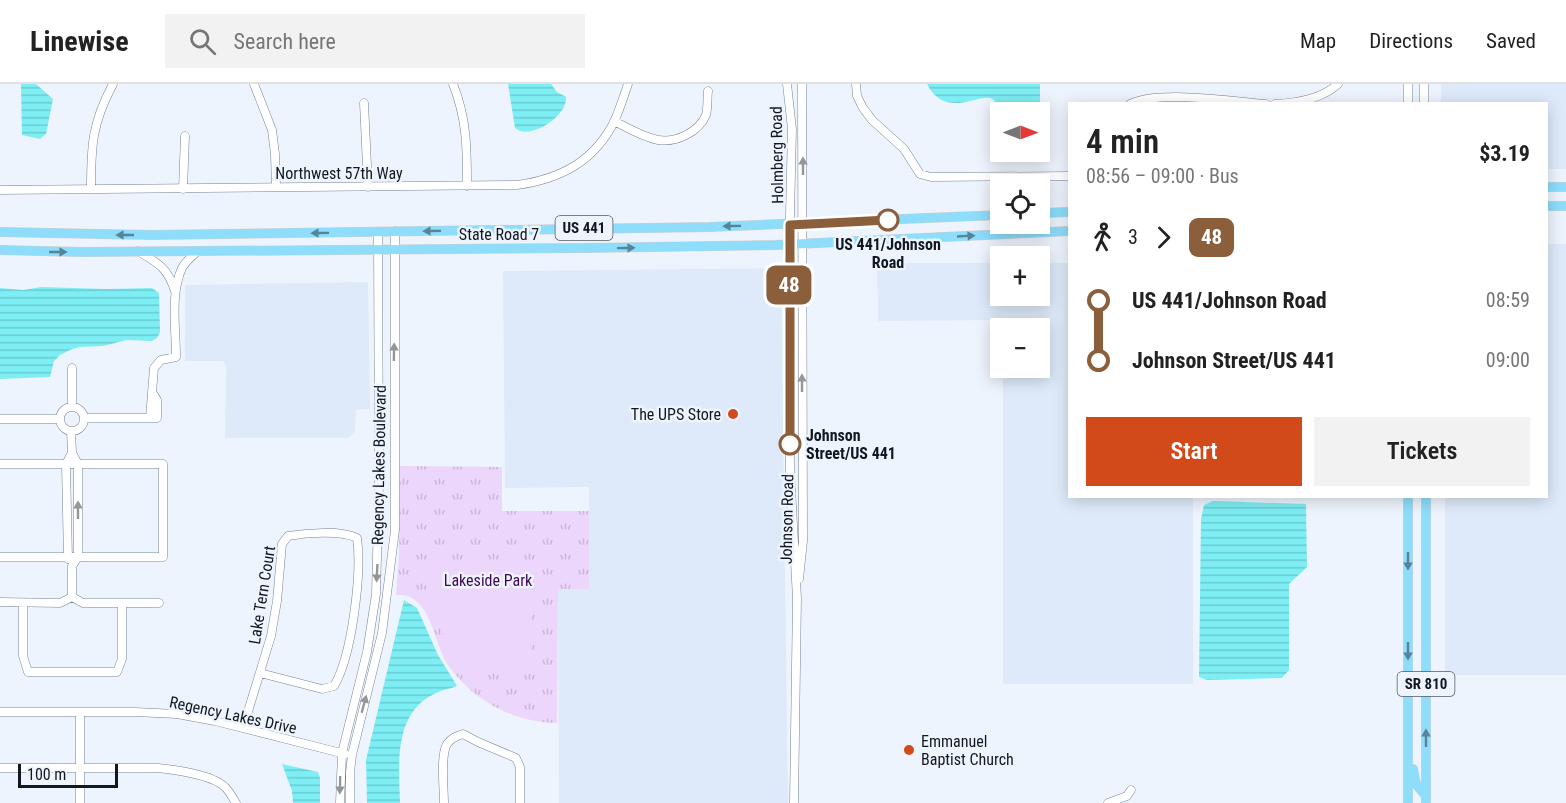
<!DOCTYPE html>
<meta charset="utf-8">
<style>
:root{--surface:#fff;--page:#f2f2f2;--text:#222;--muted:#767676;--line:#e0e0e0;--accent:#d24a1a}
body{margin:0;font-family:"Roboto Condensed",sans-serif;background:var(--page);color:var(--text);height:100vh;display:flex;flex-direction:column;font-size:22px;white-space:nowrap}
*{box-sizing:border-box;margin:0}
p{font-size:20px;color:var(--muted)}
.icon{flex:none;width:33px;height:33px;fill:none;stroke:currentColor;stroke-width:2;stroke-linecap:round;stroke-linejoin:round}
.map{position:relative;flex:1;overflow:hidden}
.drawer{position:absolute;left:1068px;top:18px;width:480px;height:396px;display:flex;flex-direction:column;background:var(--surface);border-radius:0px;box-shadow:0 3px 15px #0003}
.drawer>*{flex:none}
.badge{padding:0 12px;border-radius:9px;font-size:21px;line-height:39px}
.needle{width:39px;rotate:90deg}
.controls{position:absolute;left:990px;top:18px;display:grid;gap:12px}
.controls a{display:grid;place-items:center;width:60px;height:60px;border-radius:0px;background:var(--surface);box-shadow:0 3px 15px #0003;font-size:30px}
.scale{position:absolute;left:18px;bottom:15px;width:100px;box-sizing:border-box;padding-left:6px;border:3px solid #12181f;border-top:0;font-size:16px;line-height:21px;white-space:nowrap;color:#12181f;-webkit-text-stroke:4px #eef4fd;paint-order:stroke}
.map>.badge{position:absolute;translate:-50% -50%;box-shadow:0 0 0 3px #fff}
.legs{display:flex;align-items:center;gap:9px;height:66px;padding:0 18px;font-size:20px}
.legs p{margin-inline-start:auto}
.headline{display:flex;align-items:center;justify-content:space-between;height:102px;padding:0 18px}
h1{font-size:33px;font-weight:600;line-height:45px}
.cta{display:flex;gap:12px;margin-top:auto;padding:12px 18px}
.cta a{flex:1;height:69px;border-radius:0px;background:var(--accent);color:#fff;font-size:24px;font-weight:600;line-height:69px;text-align:center}
.cta a+a{background:var(--page);color:var(--text)}
ul{padding:0 18px;list-style:none}
li{display:flex;align-items:center;gap:21px;height:60px;font-size:22px}
li i{display:grid;place-items:center;width:9px;height:100%;margin:0 8px;background:currentColor}
li i::after{content:'';width:15px;height:15px;margin:-8px;border:4px solid;border-radius:50%;background:var(--surface)}
li p{margin-inline-start:auto}
li:first-child i{background:linear-gradient(#0000 50%,currentColor 0)}
li:last-child i{background:linear-gradient(currentColor 50%,#0000 0)}
header{display:flex;align-items:center;gap:36px;box-sizing:border-box;height:84px;padding:0 30px;background:var(--surface);border-bottom:2px solid var(--line)}
header strong{font-size:28px}
nav{display:flex;gap:33px;margin-inline-start:auto;font-size:21px}
.search{width:420px;height:54px;background:var(--page);display:flex;align-items:center;gap:15px;box-sizing:border-box;padding:0 21px;border-radius:0px;color:var(--muted);font-size:22px}
.map>svg:first-child{display:block}
.built{fill:#deeafa}
.grass{fill:url(#grass-tufts)}
.garden{fill:#edd6fb}
.water{fill:url(#water-rules)}
.lines{fill:none;stroke-linecap:round;stroke-linejoin:round}
.minor-casing{stroke:#758396;stroke-width:9}
.major-casing{stroke:#d0d1d2;stroke-width:10}
.minor{stroke:#fff;stroke-width:8}
.major{stroke:#8dddfb;stroke-width:9}
.oneway{fill:#94979a}
.oneway2{fill:#568498}
.line-1-casing{stroke:#fff;stroke-width:14}
.line-1{stroke:#8b5e3c;stroke-width:9}
.stop-1-dot{fill:#fff;stroke:#8b5e3c;stroke-width:3}
.poi-dot{fill:#d24a1a;stroke:#eef4fd;stroke-width:2}
.labels{text-anchor:middle;dominant-baseline:central;stroke-width:5;stroke-linejoin:round;paint-order:stroke}
.shield{fill:#eef4fd;stroke:#545a62;stroke-width:1.5}
.shield-label{font-size:15px;font-weight:bold;fill:#12181f}
.street-label{font-size:16px;fill:#12181f;stroke:#eef4fd}
.stop-label{font-size:16px;font-weight:bold;fill:#12181f;stroke:#eef4fd}
.poi-label{font-size:16px;fill:#12181f;stroke:#eef4fd;text-anchor:end}
.park-label{font-size:16px;fill:#410658;stroke:#eef4fd}
</style>
<header>
<strong>Linewise</strong>
<div class="search"><svg class="icon" aria-label="search" viewBox="0 0 24 24"><circle cx="10" cy="10" r="6"/><path d="M15 15l6 6"/></svg>Search here</div>
<nav><a>Map</a><a>Directions</a><a>Saved</a></nav>
</header>
<div class="map">
<svg width="1566" height="719" viewBox="0 0 1566 719">
<defs>
<pattern id="grass-tufts" width="24" height="20" patternUnits="userSpaceOnUse" patternTransform="scale(1.5)"><rect width="24" height="20" fill="#edd6fb"/><path d="M3 7l-1-3M5 7V3M7 7l1-3M15 17l-1-3M17 17v-4M19 17l1-3" fill="none" stroke="#cab7d7"/></pattern>
<pattern id="water-rules" width="6" height="5" patternUnits="userSpaceOnUse" patternTransform="scale(1.5)"><rect width="6" height="5" fill="#7deef4"/><path d="M0 2.5h6" fill="none" stroke="#6bcbd1"/></pattern>
</defs>
<rect width="100%" height="100%" fill="#eef4fd"/>
<!-- built -->
<path class="built" d="M1441,0H1566V85H1547L1546,20L1441,19Z
M1547,160H1566V591H1445V413L1546,412Z
M877,179H1000V212H1040V179H1069L1070,412L1196,413L1193,415V600H1003V284H1040V244H1002V236L878,237Z
M781,184L788,719H559L558,505L589,504V403L505,404L503,187Z
M368,198L370,325L356,326L355,346L353,350L348,354H225L226,282L223,277H185V201Z"/>
<!-- grass -->
<path class="grass" d="M400,382L502,383V427H589V505H558L557,639C516,639 475,618 450,584C435,565 433,523 410,513C406,511 400,511 396,511L399,471Z"/>
<!-- garden -->
<path class="garden" d="M421,482H526L531,487L530,590L489,586L468,594C443,562 431,520 421,482Z"/>
<!-- water -->
<path class="water" d="M21,0H36L53,15L46,50L40,55L22,51Z
M508,0H551L557,8L566,13C568,32 530,57 515,44Z
M927,0H1040V34V28H1014L1003,20L996,19C988,0 948,41 927,0Z
M41,203L106,205L152,204L159,209L160,248L157,254L152,257L127,256L103,262L79,263L70,266L60,271L54,277L50,293L0,295V204L23,206Z
M1213,417L1306,420L1307,483L1289,500V586L1282,594L1207,596L1199,593L1201,435L1204,421Z
M404,516L417,524L438,571L457,602C450,605 441,606 434,610C393,630 399,681 400,719H367L366,676Z
M282,680L318,688L320,694V719H293L292,707Z"/>
<g class="lines">
<!-- minor casing -->
<g class="minor-casing">
<path id="minor" d="M254,0L272,46L275,70L276,103
M453,0C467,35 467,64 467,102
M787,0L792,45L789,174L790,386L797,514L794,719
M856,0L857,12L863,24L872,36L904,65L920,90L931,93L1070,92
M1408,0V20
M1424,0V20
M364,19L368,103
M1130,20C1158,6 1232,17 1266,20
M1275,20C1297,19 1322,15 1338,0
M614,37C628,44 642,53 658,56C676,59 699,48 706,31C708,24 707,15 708,7
M91,105C91,62 92,39 113,0
M183,105L185,52
M0,106L517,101C561,95 595,77 615,36C620,24 624,12 628,0
M138,167C159,180 167,183 175,207
M72,284V323
M60 335a12 12 0 1 1 24 0a12 12 0 1 1-24 0Z
M84,334H157V316L152,308
M150,334L154,284L161,276L176,273C176,245 170,210 182,184C186,177 192,172 198,167
M0,335H60
M0,380H163V473H0
M68,475L66,380L72,369L71,347
M799,495L803,457L802,0
M72,513L83,519H159
M0,518L60,519L72,513V482L78,473V380L72,369
M23,519V572L28,588H117L122,575V519
M0,628H135L177,630L215,637L345,670
M80,628V719
M243,644L271,552L277,517L282,460L288,452C306,449 341,446 357,454C362,489 352,572 334,602L322,605L260,589
M0,684H158C176,686 211,690 225,703C229,707 233,714 236,719
M340,719L342,669L367,568L376,510L379,399L378,148
M350,719V688L352,671L382,549L395,446V147
M444,719C444,704 440,672 447,660C451,654 457,652 463,650L478,658L516,674L520,683V719
M1108,719L1127,712L1131,706"/>
</g>
<!-- major casing -->
<g class="major-casing">
<path id="major" d="M1546,103H1566
M1546,122H1566
M1040,129L1070,128
M0,148L152,151L710,143L1000,131
M0,166L82,168L585,164L775,161L1070,147
M1408,412V719
M1426,412V719
M1413,685L1416,700L1426,712"/>
</g>
<!-- minor -->
<use href="#minor" class="minor"/>
<!-- major -->
<use href="#major" class="major"/>
</g>
<!-- one-way arrows -->
<defs><path id="oneway-solid" d="M-6-.8H1V-3.2L6.5 0L1 3.2V.8H-6Z" transform="scale(1.5)"/></defs>
<g class="oneway">
<use href="#oneway-solid" transform="translate(803 82) rotate(-90)"/>
<use href="#oneway-solid" transform="translate(394 268) rotate(-89)"/>
<use href="#oneway-solid" transform="translate(802 299) rotate(-90)"/>
<use href="#oneway-solid" transform="translate(78 426) rotate(-90)"/>
<use href="#oneway-solid" transform="translate(377 489) rotate(93)"/>
<use href="#oneway-solid" transform="translate(364 620) rotate(-75)"/>
<use href="#oneway-solid" transform="translate(340 701) rotate(91)"/>
</g>
<g class="oneway2">
<use href="#oneway-solid" transform="translate(732 142) rotate(179)"/>
<use href="#oneway-solid" transform="translate(432 147) rotate(179)"/>
<use href="#oneway-solid" transform="translate(320 149) rotate(179)"/>
<use href="#oneway-solid" transform="translate(125 151) rotate(-180)"/>
<use href="#oneway-solid" transform="translate(966 152) rotate(-3)"/>
<use href="#oneway-solid" transform="translate(626 164) rotate(-1)"/>
<use href="#oneway-solid" transform="translate(58 168)"/>
<use href="#oneway-solid" transform="translate(1408 477) rotate(90)"/>
<use href="#oneway-solid" transform="translate(1408 567) rotate(90)"/>
<use href="#oneway-solid" transform="translate(1426 654) rotate(-90)"/>
</g>
<g class="lines">
<!-- line-1 casing -->
<g class="line-1-casing">
<path id="line-1" d="M790,360V141L888,136"/>
</g>
<!-- line-1 -->
<use href="#line-1" class="line-1"/>
</g>
<!-- markers -->
<g class="stop-1-dot">
<circle cx="888" cy="136" r="10"/>
<circle cx="790" cy="360" r="10"/>
</g>
<g class="poi-dot">
<circle cx="733" cy="330" r="6"/>
<circle cx="909" cy="666" r="6"/>
</g>
<g class="labels">
<!-- shield labels -->
<g class="shield">
<rect x="555.5" y="132" width="57" height="24" rx="4.5"/>
<rect x="1397.5" y="588" width="57" height="24" rx="4.5"/>
</g>
<g class="shield-label">
<text x="584" y="144">US 441</text>
<text x="1426" y="600">SR 810</text>
</g>
<!-- street labels -->
<g class="street-label">
<text transform="translate(777 71) rotate(-91)">Holmberg Road</text>
<text x="339" y="89">Northwest 57th Way</text>
<text x="499" y="150">State Road 7</text>
<text transform="translate(379 381) rotate(-89)">Regency Lakes Boulevard</text>
<text transform="translate(787 435) rotate(-89)">Johnson Road</text>
<text transform="translate(262 511) rotate(-81)">Lake Tern Court</text>
<text transform="translate(233 631) rotate(12)">Regency Lakes Drive</text>
</g>
<!-- stop labels -->
<g class="stop-label">
<text x="888" y="160">US 441/Johnson<tspan x="888" dy="18">Road</tspan></text>
<text x="806" y="351" text-anchor="start">Johnson<tspan x="806" dy="18">Street/US 441</tspan></text>
</g>
<!-- poi labels -->
<g class="poi-label">
<text x="721" y="330">The UPS Store</text>
<text x="921" y="657" text-anchor="start">Emmanuel<tspan x="921" dy="18">Baptist Church</tspan></text>
</g>
<!-- park labels -->
<g class="park-label">
<text x="488" y="496">Lakeside Park</text>
</g>
</g>
</svg>
<div class="controls">
<a><svg class="needle" viewBox="-14 -14 28 28"><path d="M0-13l5 13h-10z" fill="#e53935"/><path d="M0 13l5-13h-10z" fill="#767676"/></svg></a>
<a><svg class="icon" aria-label="locate" viewBox="0 0 24 24"><circle cx="12" cy="12" r="6"/><path d="M12 2v4M12 18v4M2 12h4M18 12h4"/></svg></a>
<a>+</a>
<a>−</a>
</div>
<div class="scale">100 m</div>
<b class="badge" style="left:789px;top:201px;background:#8b5e3c;color:#fff">48</b>
<section class="drawer">
<div class="headline"><div><h1>4 min</h1><p>08:56 – 09:00 · Bus</p></div><b>$3.19</b></div>
<div class="legs"><svg class="icon" aria-label="walk" viewBox="0 0 24 24"><circle cx="13" cy="4" r="2"/><path d="M13 8l-2 6 4 7M11 14l-3 7M7 12l3-4h3l4 4"/></svg>3<svg class="icon" aria-label="forward" viewBox="0 0 24 24"><path d="M9 5l7 7-7 7"/></svg><b class="badge" style="background:#8b5e3c;color:#fff">48</b></div>
<ul>
<li><i style="color:#8b5e3c"></i><b>US 441/Johnson Road</b><p>08:59</p></li>
<li><i style="color:#8b5e3c"></i><b>Johnson Street/US 441</b><p>09:00</p></li>
</ul>
<div class="cta"><a>Start</a><a>Tickets</a></div>
</section>
</div>
